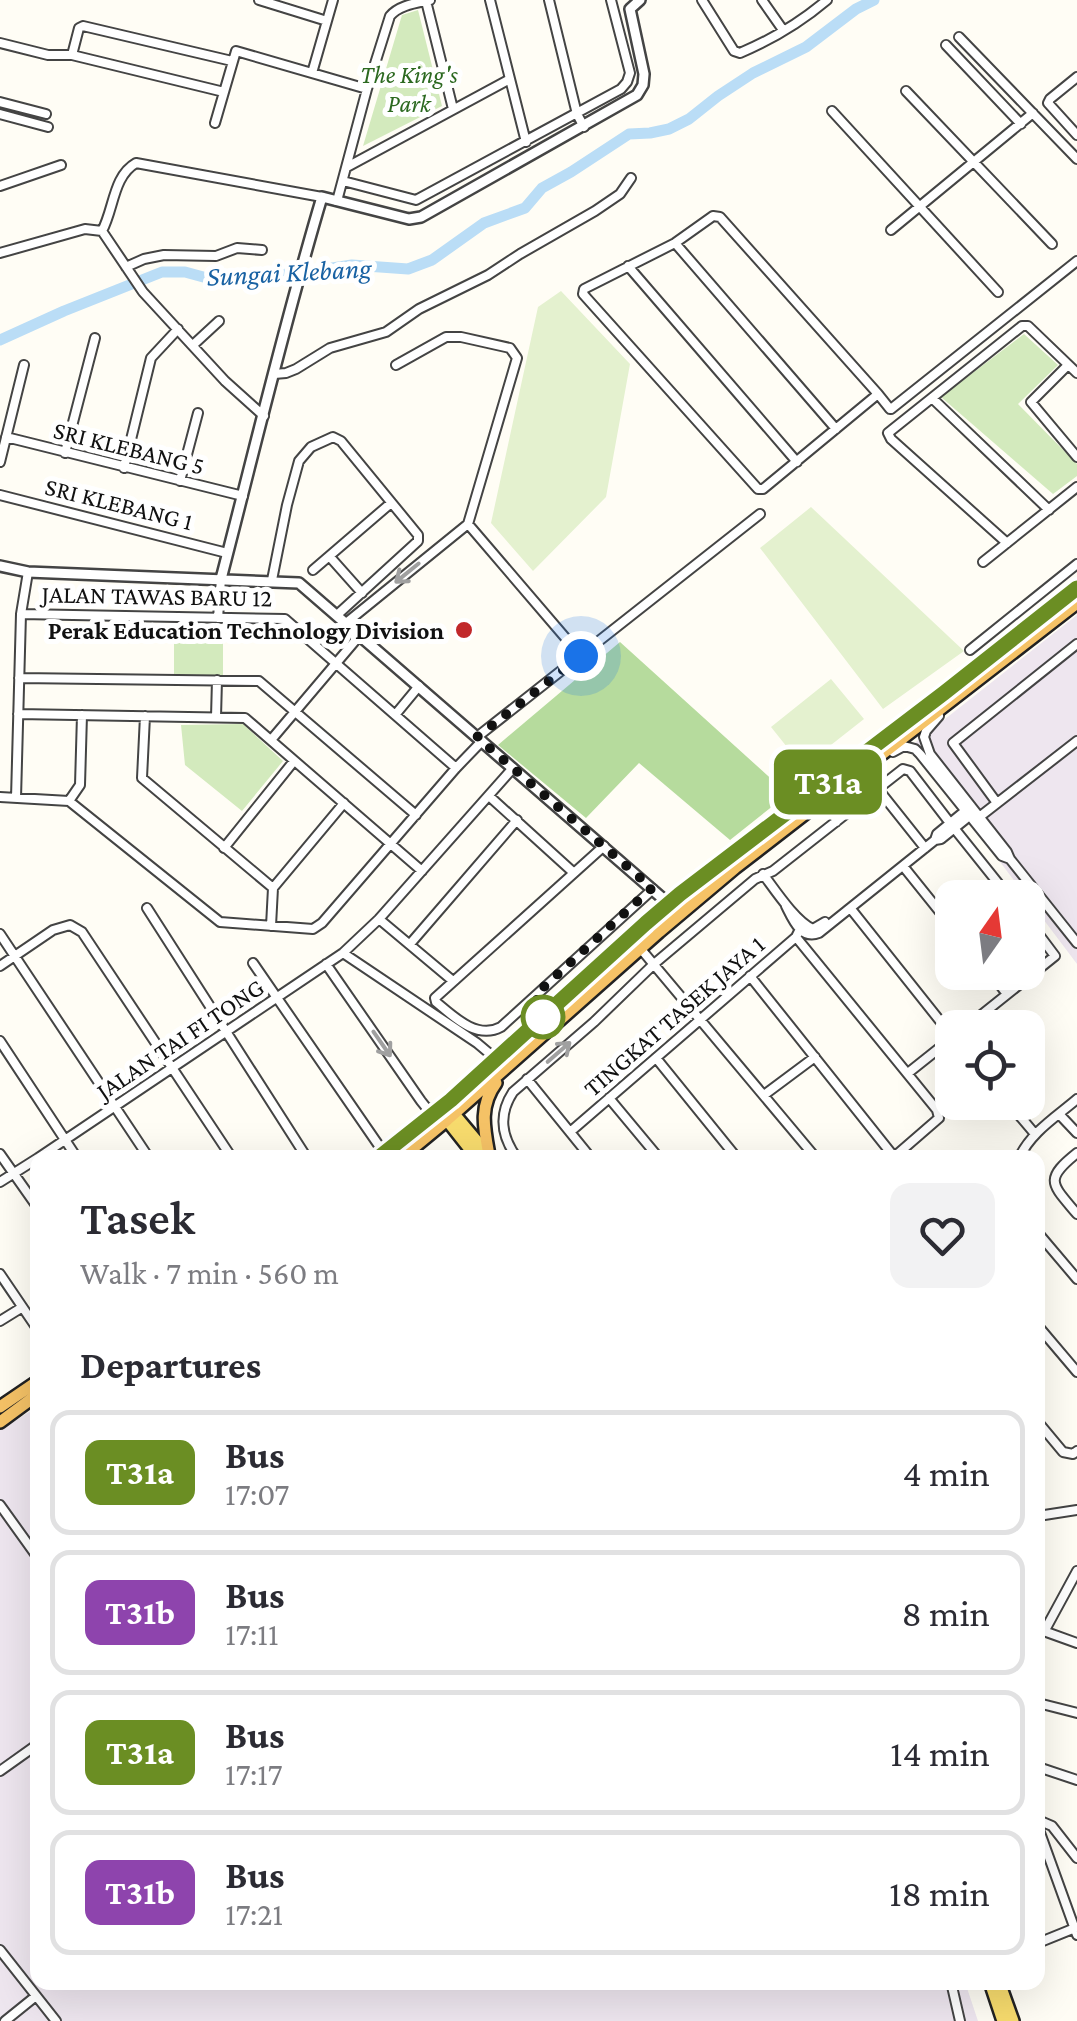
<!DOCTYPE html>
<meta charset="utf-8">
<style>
:root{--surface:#fff;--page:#f2f2f3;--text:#2b2b33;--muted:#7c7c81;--line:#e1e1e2}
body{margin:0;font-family:"Crimson Pro",serif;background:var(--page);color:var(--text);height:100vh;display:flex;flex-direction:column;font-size:38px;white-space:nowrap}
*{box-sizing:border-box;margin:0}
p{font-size:32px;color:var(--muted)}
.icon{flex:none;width:55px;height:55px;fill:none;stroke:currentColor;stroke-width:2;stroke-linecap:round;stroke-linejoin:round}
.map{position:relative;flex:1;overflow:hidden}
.side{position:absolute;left:30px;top:1150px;width:1015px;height:840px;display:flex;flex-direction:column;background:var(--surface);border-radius:20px;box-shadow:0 10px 40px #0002}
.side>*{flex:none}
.badge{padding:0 20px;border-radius:15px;font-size:35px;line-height:65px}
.needle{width:65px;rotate:14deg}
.controls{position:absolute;left:935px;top:880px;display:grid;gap:20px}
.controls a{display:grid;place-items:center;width:110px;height:110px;border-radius:20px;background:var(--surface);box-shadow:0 10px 40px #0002;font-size:50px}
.you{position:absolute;width:50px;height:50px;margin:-25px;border:8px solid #fff;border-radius:50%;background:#1a73e8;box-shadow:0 0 0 15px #1a73e833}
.map>.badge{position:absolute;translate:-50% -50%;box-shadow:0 0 0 5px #fff}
h2{padding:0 50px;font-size:38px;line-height:90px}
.round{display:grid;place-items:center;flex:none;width:105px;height:105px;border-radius:20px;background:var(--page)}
.head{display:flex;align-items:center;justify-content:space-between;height:170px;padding:0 50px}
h1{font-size:48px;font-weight:600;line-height:75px}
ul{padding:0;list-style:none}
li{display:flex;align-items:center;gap:30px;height:125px;margin:0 20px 15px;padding:0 30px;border:5px solid var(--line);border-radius:20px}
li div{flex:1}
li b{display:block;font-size:38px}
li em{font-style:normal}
li .badge{min-width:110px;font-weight:700;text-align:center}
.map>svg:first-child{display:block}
.industrial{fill:#eee6ef}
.green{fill:#d3eabd}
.forest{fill:#b6db9d}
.pitch{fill:#e4f1cf}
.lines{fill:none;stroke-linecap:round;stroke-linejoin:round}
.river{stroke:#baddf6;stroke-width:11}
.minor-casing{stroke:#444;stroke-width:12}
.tertiary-casing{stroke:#444;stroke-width:14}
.primary-casing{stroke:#222;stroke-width:16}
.trunk-casing{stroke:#222;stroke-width:16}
.minor{stroke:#fff;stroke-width:8}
.tertiary{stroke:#fff;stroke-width:9}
.primary{stroke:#f7db6d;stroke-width:11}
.trunk{stroke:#f5c266;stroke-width:11}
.oneway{stroke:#a0a0a0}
.line-casing{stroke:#fff;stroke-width:22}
.line{stroke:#6b8e23;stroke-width:15}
.walk{stroke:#111;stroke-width:10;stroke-dasharray:0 18}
.poi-dot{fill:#c1282a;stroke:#fff;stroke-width:4}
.stop-dot{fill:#fff;stroke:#6b8e23;stroke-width:5}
.labels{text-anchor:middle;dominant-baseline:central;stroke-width:10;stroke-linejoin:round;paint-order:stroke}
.park-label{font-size:25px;font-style:italic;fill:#2c6920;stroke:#fff}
.street-label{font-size:25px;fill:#111;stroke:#fff}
.poi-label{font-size:25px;font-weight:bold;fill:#111;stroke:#fff;text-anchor:end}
.water-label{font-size:28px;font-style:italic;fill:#1962a3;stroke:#fff}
</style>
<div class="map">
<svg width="1077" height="2021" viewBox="0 0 1077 2021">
<rect width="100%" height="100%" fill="#fffdf5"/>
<!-- industrial -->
<path class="industrial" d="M1077,615V964L912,745Z
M37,1407L38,1982H965L978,2021H0V1430Z"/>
<!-- green -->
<path class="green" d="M418,10L442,106L363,146L402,15Z
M1024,334L1058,365L1018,404L1077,464V476L1053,494L941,397Z
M174,629L223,630V675H174Z
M243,724L283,761L242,811L185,765L181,725Z"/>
<!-- forest -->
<path class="forest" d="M620,642L788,794L730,840L639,763L586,818L498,745Z"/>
<!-- pitch -->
<path class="pitch" d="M561,291L630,364L606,497L533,571L491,523L538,307Z
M811,507L964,651L883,709L760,548Z
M831,679L864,719L803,767L771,727Z"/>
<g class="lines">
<!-- river -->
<path class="river" d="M0,340L64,311L162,272H185L218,281L250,279L278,272L319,270L352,265L408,269L432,260L484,223L525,208L542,188L571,172L629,134L650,133L669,129L689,119L718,96L753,73L806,47L856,9L874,0"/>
<!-- minor casing -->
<g class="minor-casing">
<path id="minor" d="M259,0L327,21
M490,0L526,142
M549,0L577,114L584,127
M702,0L734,51L740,53C771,40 801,22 827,0
M762,0L783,30
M426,1L453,109
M959,37L1077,159
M0,43L48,55H72L224,92
M946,45L1021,124
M72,55L79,28L83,26L232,61
M312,73L333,0
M1077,77L1050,99L1048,103L1077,135
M906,91L1052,244
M0,102L46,114
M832,111L998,292
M0,114L48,127
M215,123L236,51L367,89
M347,167L510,79
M343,181L416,200L621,89L627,82L630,73L611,0
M0,186L61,165
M337,201L367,89L390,16C399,5 417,3 430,0
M891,230L1033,113
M102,231C114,209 113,176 136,163L322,197
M675,243L836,429
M0,253L85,229L102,231L143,292L225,381L264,416
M628,266L797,462
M126,267L144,259L164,255L216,256L237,248L262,250
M193,345L219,321
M1068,365L1031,402L1077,457
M274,374L286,373L296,369L330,348L386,332L419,309L488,275L520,254L595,211L620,194L631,178
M878,394L763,489H758L583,294L584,289L675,243L713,216L720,217L878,394L890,409H891L1077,261
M932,398L1049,510
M6,437L243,496
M65,453L95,338
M0,462L24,365
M124,468L151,358L178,329
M180,481L198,413
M0,495L227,553
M468,524L581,656
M1007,543L891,439L888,433L1022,326H1028L1077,373
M330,557L362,593
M983,562L1077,487
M313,570L391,503
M272,580L287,505L299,461L311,447L333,437L341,441L418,535V541L337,615
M21,614L285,619L456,768
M218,618L221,579
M346,623L468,524L517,358L510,348L461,337H446L396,365
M970,650L1077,564
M19,678L259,681L416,815
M18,714L245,718L422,871
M395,715L419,686
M145,716L142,778L273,888
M939,716L926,731L924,737L930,754L1007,852L1010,859L1077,943
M216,717L217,680
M477,737L760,514
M271,740L360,635
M893,752L904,746L915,749L920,754L1002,856L1010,859
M878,789L925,848
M489,796L574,873
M0,797L69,801
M16,798L21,614L28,572
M69,801L220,922L313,929L322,923L456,768L482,741
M69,801L80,785L82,715
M997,803L953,743L1077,644
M978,818L1077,741
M836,822L834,814L840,788
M954,828L1010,898
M935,840L941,839L972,814
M604,846L435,998L436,1002C454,1017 477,1040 501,1027L653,889
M224,848L294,761
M903,866L952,927
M763,874C775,890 796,922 813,929L825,922
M786,906C793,920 801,940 819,933L935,840L937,834L971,806
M147,908L307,1158
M851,909L952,1036
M379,919L453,981
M271,926L273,888L344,803
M0,934L149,1158
M796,937L937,1110L939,1118L894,1157
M410,944L517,820
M640,948L816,1158
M343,953L477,1043L496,1059
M253,963L384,1153
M326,964L421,1101L429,1111L435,1107
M0,966L53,930L70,925L82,932L232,1158
M990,972L1007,994
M750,976L895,1158
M965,1028L1055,956L1028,920
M0,1041L77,1158
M656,1058L737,1158
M908,1073L952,1038
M527,1079L591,1158
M764,1095L815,1057
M609,1098L659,1158
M1008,1102L1035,1134
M1059,1114L1077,1133
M570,1132L796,937L800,929
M1077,1153C1043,1180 1052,1184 1077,1214
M0,1154L38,1208
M38,1158L343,953L379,919L513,768
M517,1158C501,1136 498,1115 513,1092L594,1022L654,964L755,879L773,871L903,769L910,771L950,823
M1019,1158C1031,1132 1056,1117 1077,1099
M0,1182L38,1158
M1038,1233L1077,1279
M0,1274L38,1330
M0,1321L21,1308
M1038,1326L1077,1372
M1038,1422L1063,1452L1073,1454L1077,1451
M0,1505L38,1558
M1038,1516L1077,1510
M1038,1629L1077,1643
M1045,1630L1077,1571
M1038,1703L1077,1713
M1038,1767L1077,1780
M0,1771L38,1744
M1038,1820L1052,1826L1077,1858
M1038,1827L1077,1935
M1038,1943L1075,1928
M0,1950L56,2021
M951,1982L960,2021
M5,2021L36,1996"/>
</g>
<!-- tertiary casing -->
<g class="tertiary-casing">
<path id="tertiary" d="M0,566L28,572L299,583L669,904
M221,579C254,452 284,324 322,197L409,219L421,217L637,95L643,85L644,74L630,9L640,0"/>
</g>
<!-- primary casing -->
<g class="primary-casing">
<path id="primary" d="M447,1109L454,1114L491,1158
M445,1113L447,1120L477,1158
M990,1982L1003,2021
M999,1982L1013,2021"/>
</g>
<!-- trunk casing -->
<g class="trunk-casing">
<path id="trunk" d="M489,1155C484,1128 479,1106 496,1083
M378,1158L456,1096L669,904L1077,588
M401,1158L447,1120L659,932L735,868L1077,603
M0,1407L38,1381
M0,1422L38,1394"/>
</g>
<!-- minor -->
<use href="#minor" class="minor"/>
<!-- tertiary -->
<use href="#tertiary" class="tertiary"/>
<!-- primary -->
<use href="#primary" class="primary"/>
<!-- trunk -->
<use href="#trunk" class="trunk"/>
</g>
<!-- one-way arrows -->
<defs><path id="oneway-shaft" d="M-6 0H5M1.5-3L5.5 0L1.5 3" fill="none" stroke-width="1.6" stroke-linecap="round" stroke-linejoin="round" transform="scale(2.5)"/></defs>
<g class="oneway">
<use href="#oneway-shaft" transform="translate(407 573) rotate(141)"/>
<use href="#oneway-shaft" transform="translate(382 1044) rotate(55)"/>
<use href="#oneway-shaft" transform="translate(559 1052) rotate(-41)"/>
</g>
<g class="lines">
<!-- line casing -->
<g class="line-casing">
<path id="line" d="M378,1158L451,1100L646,923L680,894L944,693L1077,588"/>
</g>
<!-- line -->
<use href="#line" class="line"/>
<!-- walk -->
<path class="walk" d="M543,1017L535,995L652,888L477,737L581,656"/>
</g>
<!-- markers -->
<circle class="poi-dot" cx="464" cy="630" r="10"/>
<circle class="stop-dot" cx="543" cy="1017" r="20"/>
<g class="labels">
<!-- park labels -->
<g class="park-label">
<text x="409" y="74">The King's<tspan x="409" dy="29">Park</tspan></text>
</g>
<!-- street labels -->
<g class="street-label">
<text transform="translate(129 448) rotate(14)">SRI KLEBANG 5</text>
<text transform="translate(119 504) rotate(14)">SRI KLEBANG 1</text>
<text transform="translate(157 596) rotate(1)">JALAN TAWAS BARU 12</text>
<text transform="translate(674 1016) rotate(-41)">TINGKAT TASEK JAYA 1</text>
<text transform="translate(180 1039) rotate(-34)">JALAN TAI FI TONG</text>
</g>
<!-- poi labels -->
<g class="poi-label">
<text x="444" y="630">Perak Education Technology Division</text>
</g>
<!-- water labels -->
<g class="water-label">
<text transform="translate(289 272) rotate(-3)">Sungai Klebang</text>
</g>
</g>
</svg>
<div class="controls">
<a><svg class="needle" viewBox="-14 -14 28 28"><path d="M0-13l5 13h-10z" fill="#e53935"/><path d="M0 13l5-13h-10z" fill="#7c7c81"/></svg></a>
<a><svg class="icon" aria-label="locate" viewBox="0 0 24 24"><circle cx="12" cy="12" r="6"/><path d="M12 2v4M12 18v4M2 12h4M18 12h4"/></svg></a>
</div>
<div class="you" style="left:581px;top:656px"></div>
<b class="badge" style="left:828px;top:782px;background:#6b8e23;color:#fff">T31a</b>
<section class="side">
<div class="head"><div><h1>Tasek</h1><p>Walk · 7 min · 560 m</p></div><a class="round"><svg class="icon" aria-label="heart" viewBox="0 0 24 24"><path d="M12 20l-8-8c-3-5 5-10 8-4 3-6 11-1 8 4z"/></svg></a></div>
<h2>Departures</h2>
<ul>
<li><span class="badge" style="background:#6b8e23;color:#fff">T31a</span><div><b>Bus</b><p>17:07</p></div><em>4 min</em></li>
<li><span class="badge" style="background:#8e44ad;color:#fff">T31b</span><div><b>Bus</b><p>17:11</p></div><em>8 min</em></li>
<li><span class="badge" style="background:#6b8e23;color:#fff">T31a</span><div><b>Bus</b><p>17:17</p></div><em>14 min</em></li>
<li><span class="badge" style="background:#8e44ad;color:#fff">T31b</span><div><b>Bus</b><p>17:21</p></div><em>18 min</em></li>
</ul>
</section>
</div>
